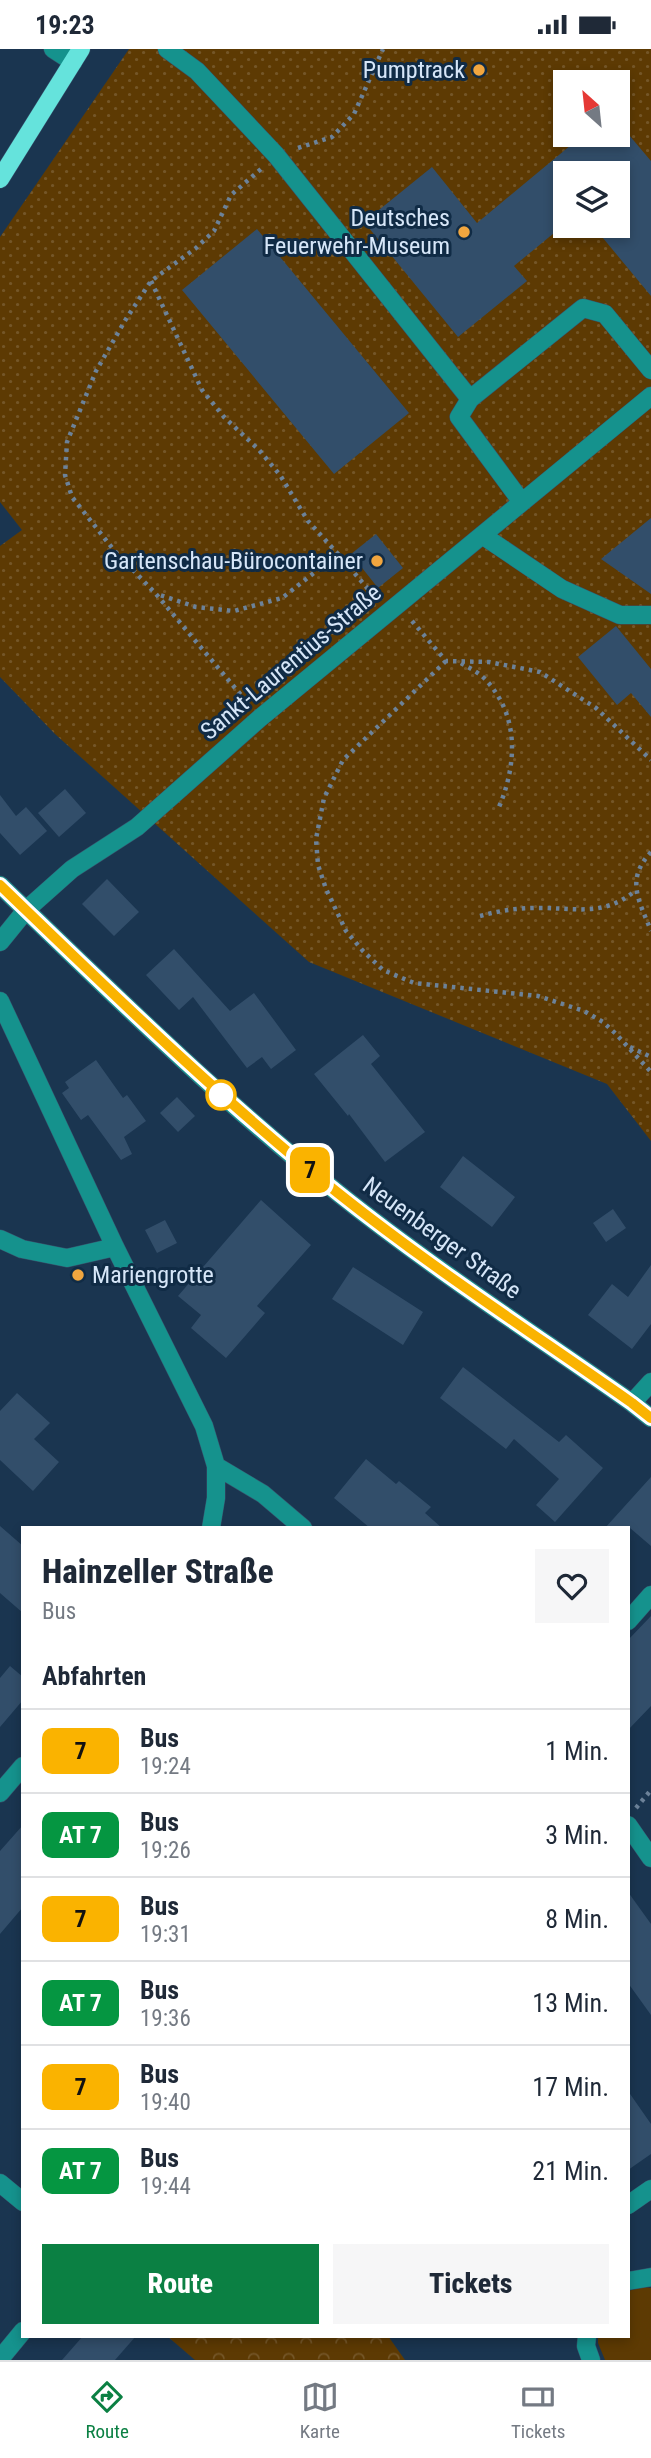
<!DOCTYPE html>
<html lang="de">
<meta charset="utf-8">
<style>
:root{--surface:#fff;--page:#f6f6f7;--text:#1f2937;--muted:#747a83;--line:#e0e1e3;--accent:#0b8043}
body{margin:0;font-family:"Roboto Condensed",sans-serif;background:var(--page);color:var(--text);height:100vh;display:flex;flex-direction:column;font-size:26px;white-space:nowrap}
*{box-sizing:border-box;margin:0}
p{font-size:23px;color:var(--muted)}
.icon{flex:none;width:38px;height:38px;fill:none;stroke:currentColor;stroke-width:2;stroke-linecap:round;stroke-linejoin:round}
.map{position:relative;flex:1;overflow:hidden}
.panel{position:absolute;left:21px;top:1477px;width:609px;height:812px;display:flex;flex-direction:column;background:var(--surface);border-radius:0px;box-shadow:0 4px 10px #0003}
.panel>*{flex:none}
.badge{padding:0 14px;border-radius:10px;font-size:24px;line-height:46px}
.needle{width:46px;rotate:333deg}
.fabs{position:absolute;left:553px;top:21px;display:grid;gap:14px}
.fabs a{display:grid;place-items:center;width:77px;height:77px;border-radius:0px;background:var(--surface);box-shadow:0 4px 10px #0003;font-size:35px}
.map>.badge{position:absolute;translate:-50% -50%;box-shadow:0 0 0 4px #fff}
h2{padding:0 21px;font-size:26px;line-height:63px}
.round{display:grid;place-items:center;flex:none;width:74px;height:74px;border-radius:0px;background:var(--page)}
.head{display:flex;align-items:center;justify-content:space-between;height:119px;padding:0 21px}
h1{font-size:33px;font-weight:800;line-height:52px}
.button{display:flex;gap:14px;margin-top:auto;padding:14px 21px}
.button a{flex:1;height:80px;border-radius:0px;background:var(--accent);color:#fff;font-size:28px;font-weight:800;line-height:80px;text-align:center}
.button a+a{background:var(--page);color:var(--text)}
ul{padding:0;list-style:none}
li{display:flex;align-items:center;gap:21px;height:84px;padding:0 21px;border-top:2px solid var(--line)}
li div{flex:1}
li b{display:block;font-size:26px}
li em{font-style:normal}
li .badge{min-width:77px;font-weight:700;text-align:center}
.status{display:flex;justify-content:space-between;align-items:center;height:49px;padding:0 35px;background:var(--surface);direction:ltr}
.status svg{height:19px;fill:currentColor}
.tab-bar{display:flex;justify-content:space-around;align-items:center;height:98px;border-top:2px solid var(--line);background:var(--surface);font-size:19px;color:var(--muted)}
.tab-bar a{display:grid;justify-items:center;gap:4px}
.tab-bar .current{color:var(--accent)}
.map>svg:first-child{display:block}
.green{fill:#5d3a03}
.forest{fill:url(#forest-crowns)}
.park{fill:url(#park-dots);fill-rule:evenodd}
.building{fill:#324e6a}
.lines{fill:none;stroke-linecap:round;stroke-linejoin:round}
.minor-casing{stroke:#38516b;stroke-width:19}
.major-casing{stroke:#38516b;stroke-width:19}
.path{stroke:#6c8299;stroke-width:4.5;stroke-dasharray:3.5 5;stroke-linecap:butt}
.minor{stroke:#15928d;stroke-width:18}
.major{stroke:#65e3dc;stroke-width:18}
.line-casing{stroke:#fff;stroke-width:16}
.line{stroke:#fab300;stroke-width:10}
.poi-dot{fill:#f1a63f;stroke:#102b45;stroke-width:2.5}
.stop-dot{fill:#fff;stroke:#fab300;stroke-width:3.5}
.labels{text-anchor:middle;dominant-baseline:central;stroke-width:6;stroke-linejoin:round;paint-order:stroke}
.poi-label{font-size:24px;fill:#d6e6f8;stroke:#102b45;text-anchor:end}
.street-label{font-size:24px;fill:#d6e6f8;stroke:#102b45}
</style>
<div class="status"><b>19:23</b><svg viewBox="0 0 49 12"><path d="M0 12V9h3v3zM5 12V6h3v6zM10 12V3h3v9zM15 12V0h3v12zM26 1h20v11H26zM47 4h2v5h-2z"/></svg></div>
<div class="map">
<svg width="651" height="2311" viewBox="0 0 651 2311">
<defs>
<pattern id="forest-crowns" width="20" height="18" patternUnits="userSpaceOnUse" patternTransform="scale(1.75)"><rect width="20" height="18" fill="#5d3a03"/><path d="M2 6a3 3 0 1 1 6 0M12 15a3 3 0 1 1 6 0" fill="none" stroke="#745628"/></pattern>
<pattern id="park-dots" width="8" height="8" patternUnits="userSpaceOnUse" patternTransform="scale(1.75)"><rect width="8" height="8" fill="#5d3a03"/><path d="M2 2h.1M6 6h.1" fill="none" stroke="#745628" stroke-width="1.8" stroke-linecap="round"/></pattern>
</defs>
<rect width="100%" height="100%" fill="#1a3550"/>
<!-- green -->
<path class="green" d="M644,2238L651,2239V2311H605L598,2294V2287H628V2242Z"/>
<!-- forest -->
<path class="forest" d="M167,2287H388L405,2311H195Z"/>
<!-- park -->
<path class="park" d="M129,0H651V1092L607,1035L309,913L55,685L0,628V497L22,481L0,453V188ZM565,33H618V86H565ZM565,124H618V177H565Z"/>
<!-- building -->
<path class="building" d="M583,86H629L651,112V247L593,177H618V124H565V175L514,217L527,232L458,288L364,173L432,118L477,174Z
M257,180L409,364L334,425L182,241Z
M651,469V545L601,510Z
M376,485L403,519L378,539L351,505Z
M616,577L651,620V668L631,644L617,656L578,608Z
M65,740L86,764L59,788L38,764Z
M0,746L16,767L26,758L47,782L20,806L0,784Z
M107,830L139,863L114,887L82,855Z
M174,900L230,962L254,944L296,1001L271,1020L262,1008L247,1019L193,948L179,961L146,926Z
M363,986L380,1007L371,1015L425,1083L385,1113L349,1065L348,1067L314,1025Z
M96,1011L123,1049L127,1046L146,1072L124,1088L132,1105L121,1111L88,1066L81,1071L62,1044L69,1039L65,1033Z
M177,1048L195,1067L178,1083L160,1064Z
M463,1107L515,1148L492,1178L440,1138Z
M261,1151L311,1196L257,1257L265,1264L226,1309L191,1279L201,1266L178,1247Z
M613,1160L626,1179L606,1193L593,1174Z
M165,1171L177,1194L157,1204L145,1181Z
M651,1216V1275L632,1300L588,1266L612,1235L628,1248Z
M353,1218L423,1263L403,1296L332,1250Z
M463,1318L559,1393L566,1386L603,1419L555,1473L536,1456L559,1430L514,1390L506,1400L440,1349Z
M17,1344L50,1374L34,1390L59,1413L33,1442L0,1411V1362Z
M366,1410L396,1435L399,1432L431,1458L425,1464L442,1479H370L334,1449Z
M651,1428V1497L630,1479H605Z
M0,1477L23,1497V1564L0,1544Z
M651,1567V1657L628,1681V1591Z
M10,1617L23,1628V1651L0,1678V1629Z
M23,1776V1858L0,1885V1802Z
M628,1843L651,1875V1966L628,1934Z
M628,2042L651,2075V2105L628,2121Z
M83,2287H136L115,2311H62Z"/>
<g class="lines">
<!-- minor casing -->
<g class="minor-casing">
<path id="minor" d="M53,0L73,13
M167,0L197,22L276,106L470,350
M521,452L459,368L470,350L583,259L605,265L651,321
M482,486L562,540L620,566H651
M0,836C110,942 218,1049 338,1144C432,1219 534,1285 632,1354L651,1369
M0,893L26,861L72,820L137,778L260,669L651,347
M0,952L115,1198L204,1377L216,1417V1449L211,1479
M0,1190L22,1200L67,1209L115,1198
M632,1354L651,1333
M216,1417L263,1445L303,1479
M628,1572L651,1546
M0,1744L23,1717
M628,1776L651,1809
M0,2134L23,2153
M628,2156L651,2140
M628,2232L651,2228
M587,2287L586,2297L591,2311
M0,2310L23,2282"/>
</g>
<!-- major casing -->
<g class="major-casing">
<path id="major" d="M0,130L81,0"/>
</g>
<!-- path -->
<path class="path" d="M298,99L332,88L354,65L383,0
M151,232L202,341L224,368L259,401L280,426L308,472L338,505L282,549L234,562L196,558L157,545
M338,505L374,547
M412,572L446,612L489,613L540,623L596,659L651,711
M446,612L343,711L324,749L316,790L318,816L326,840L346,882L363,902L383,921L414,934L538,947L584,962L603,973L616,985L651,1023
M461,614C469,619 478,623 484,629C520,666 517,715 499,758
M246,652L156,545L113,500L72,448L65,426L67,393L96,322L126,270L151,232L196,199L214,182L231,146L261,120
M651,803C625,831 639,851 651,882
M480,867C498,862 516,859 535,859C573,858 602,869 635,842
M630,998L651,1008
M636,1759L651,1741"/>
<!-- minor -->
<use href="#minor" class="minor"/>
<!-- major -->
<use href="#major" class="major"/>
</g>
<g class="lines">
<!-- line casing -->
<g class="line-casing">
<path id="line" d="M0,836C110,942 219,1049 338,1144C432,1219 534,1285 632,1354L651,1369"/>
</g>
<!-- line -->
<use href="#line" class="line"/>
</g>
<!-- markers -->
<g class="poi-dot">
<circle cx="479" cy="21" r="7"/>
<circle cx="464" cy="183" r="7"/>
<circle cx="377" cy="512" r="7"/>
<circle cx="78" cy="1226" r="7"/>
</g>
<circle class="stop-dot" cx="221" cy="1046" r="14"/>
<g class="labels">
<!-- poi labels -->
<g class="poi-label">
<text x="465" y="21">Pumptrack</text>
<text x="450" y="169">Deutsches<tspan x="450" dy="28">Feuerwehr-Museum</tspan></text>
<text x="363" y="512">Gartenschau-Bürocontainer</text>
<text x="92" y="1226" text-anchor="start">Mariengrotte</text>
</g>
<!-- street labels -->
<g class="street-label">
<text transform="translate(291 613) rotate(-40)">Sankt-Laurentius-Straße</text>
<text transform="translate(442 1189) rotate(36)">Neuenberger Straße</text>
</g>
</g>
</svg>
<div class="fabs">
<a><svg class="needle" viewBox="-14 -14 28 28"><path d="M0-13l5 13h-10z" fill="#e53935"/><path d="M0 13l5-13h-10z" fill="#747a83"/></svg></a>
<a><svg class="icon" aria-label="layers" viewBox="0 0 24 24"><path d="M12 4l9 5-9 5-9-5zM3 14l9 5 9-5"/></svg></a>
</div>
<b class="badge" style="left:310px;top:1121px;background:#fab300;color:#111">7</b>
<section class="panel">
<div class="head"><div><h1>Hainzeller Straße</h1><p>Bus</p></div><a class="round"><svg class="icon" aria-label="heart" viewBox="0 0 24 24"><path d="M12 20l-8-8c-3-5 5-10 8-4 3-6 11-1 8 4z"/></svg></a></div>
<h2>Abfahrten</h2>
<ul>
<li><span class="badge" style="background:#fab300;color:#111">7</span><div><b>Bus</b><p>19:24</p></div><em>1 Min.</em></li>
<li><span class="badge" style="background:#059641;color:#fff">AT 7</span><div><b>Bus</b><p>19:26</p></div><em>3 Min.</em></li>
<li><span class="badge" style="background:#fab300;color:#111">7</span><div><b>Bus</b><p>19:31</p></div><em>8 Min.</em></li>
<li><span class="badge" style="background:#059641;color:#fff">AT 7</span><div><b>Bus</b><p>19:36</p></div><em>13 Min.</em></li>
<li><span class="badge" style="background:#fab300;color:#111">7</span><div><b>Bus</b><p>19:40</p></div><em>17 Min.</em></li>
<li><span class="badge" style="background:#059641;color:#fff">AT 7</span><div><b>Bus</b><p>19:44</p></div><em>21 Min.</em></li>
</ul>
<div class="button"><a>Route</a><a>Tickets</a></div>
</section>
</div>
<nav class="tab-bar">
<a class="current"><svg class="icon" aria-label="directions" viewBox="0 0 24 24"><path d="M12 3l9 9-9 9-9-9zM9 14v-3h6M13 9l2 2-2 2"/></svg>Route</a>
<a><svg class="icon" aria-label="map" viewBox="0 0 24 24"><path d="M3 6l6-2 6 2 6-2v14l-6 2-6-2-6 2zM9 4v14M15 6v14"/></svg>Karte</a>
<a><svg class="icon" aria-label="tickets" viewBox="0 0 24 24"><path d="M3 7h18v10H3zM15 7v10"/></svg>Tickets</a>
</nav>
